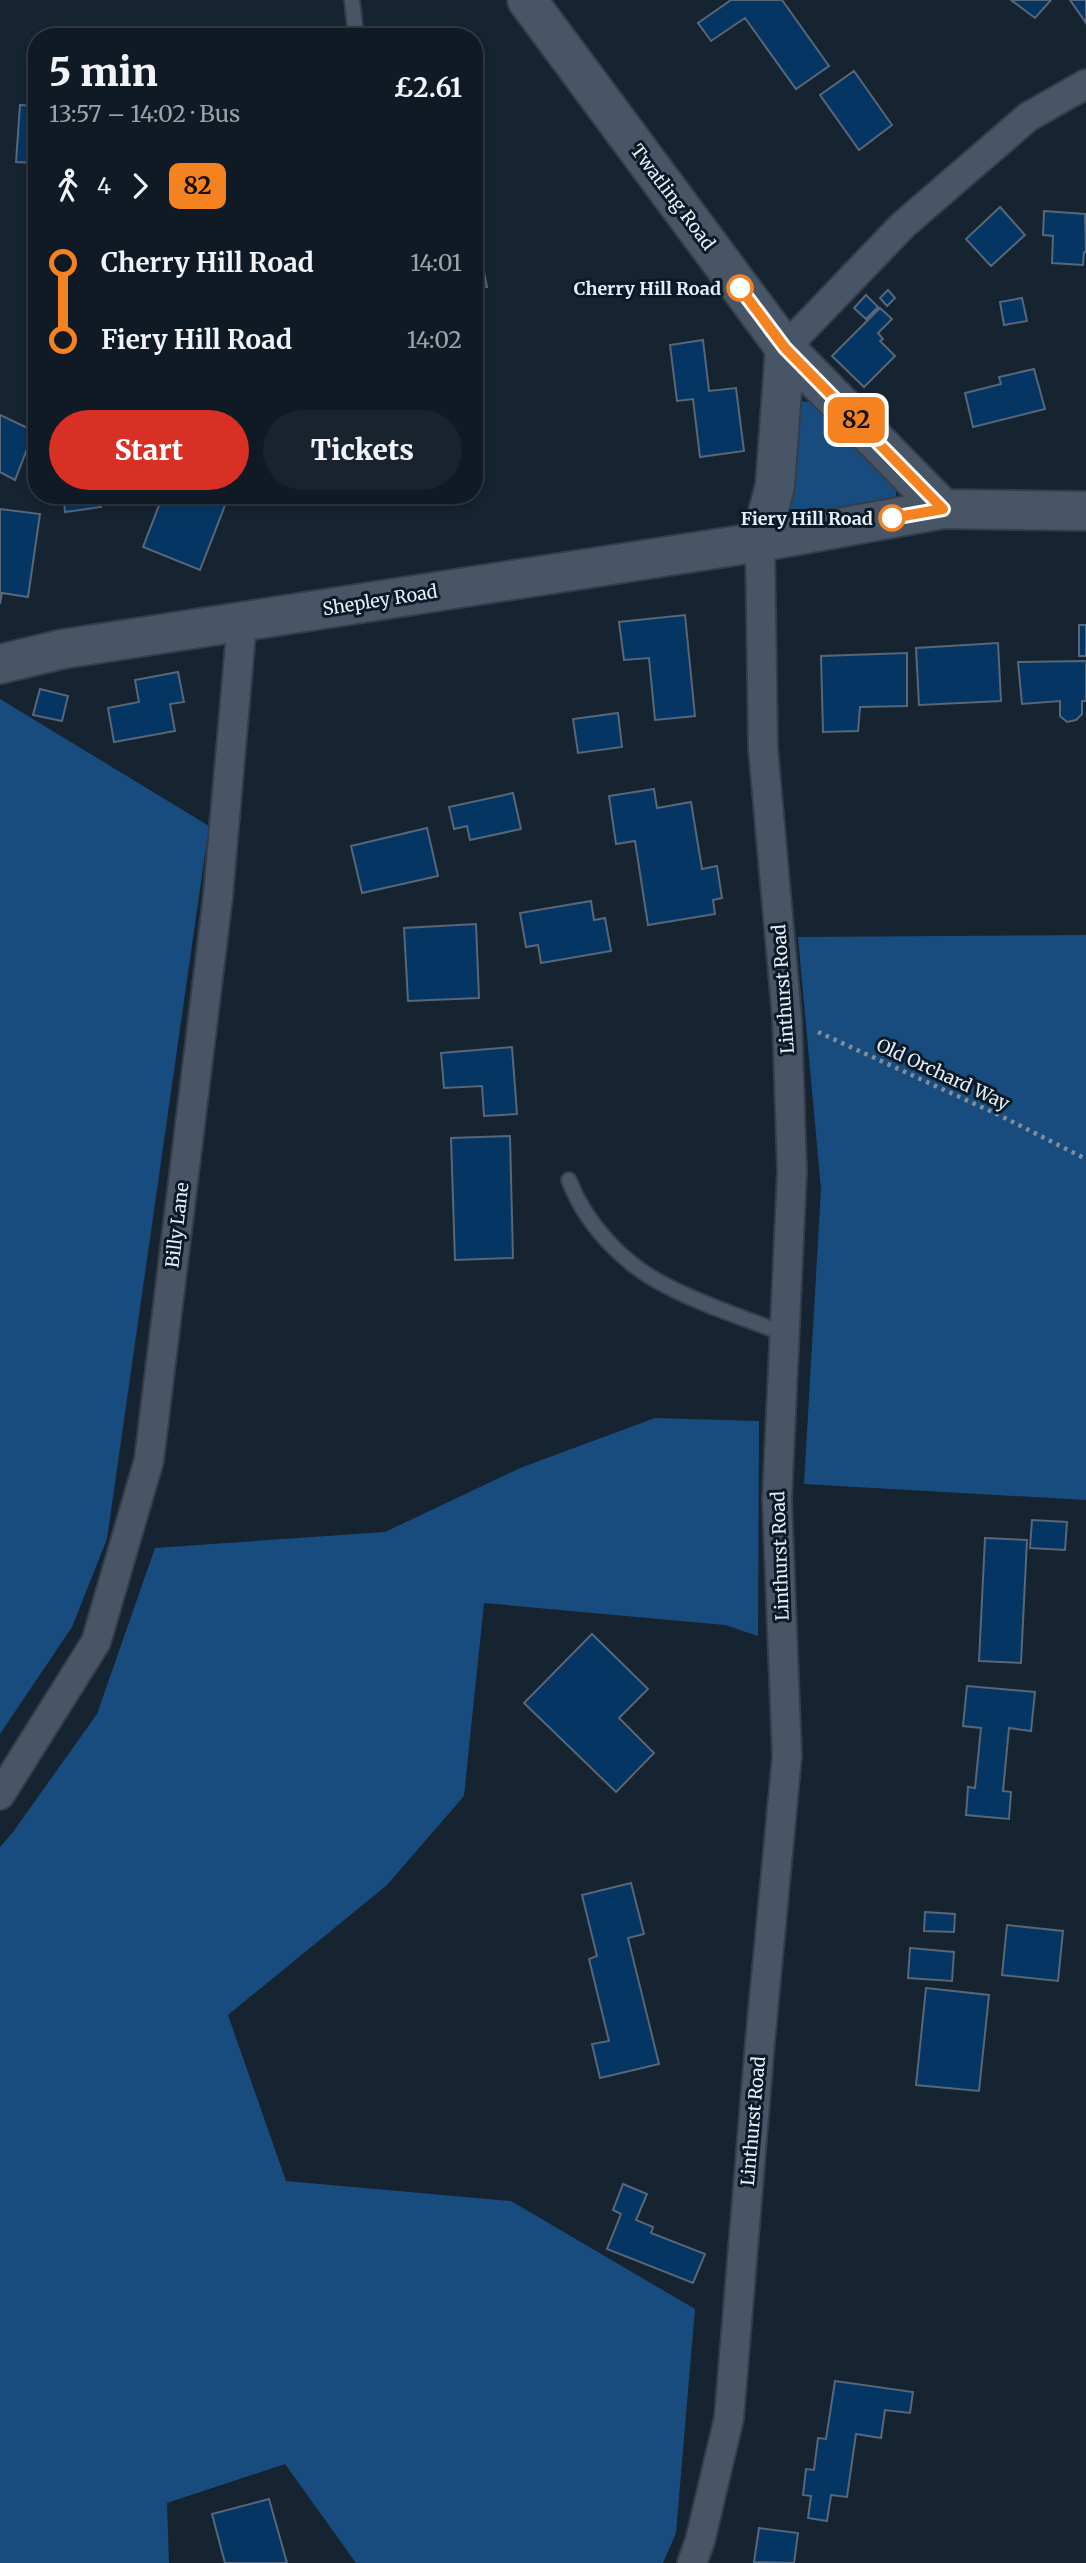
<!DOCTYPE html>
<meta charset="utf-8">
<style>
:root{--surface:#101a25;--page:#19232d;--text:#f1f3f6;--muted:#9ca1a7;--line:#303842;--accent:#d93025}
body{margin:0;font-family:Merriweather,serif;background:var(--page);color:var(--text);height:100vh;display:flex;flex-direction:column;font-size:26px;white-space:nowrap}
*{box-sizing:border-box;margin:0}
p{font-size:23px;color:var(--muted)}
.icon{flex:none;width:38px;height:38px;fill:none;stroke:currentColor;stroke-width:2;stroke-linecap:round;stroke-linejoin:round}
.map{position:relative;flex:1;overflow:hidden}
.details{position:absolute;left:28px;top:28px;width:455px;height:476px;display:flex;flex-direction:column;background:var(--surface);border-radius:28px;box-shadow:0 4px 10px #0003,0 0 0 2px var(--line)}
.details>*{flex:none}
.badge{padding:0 14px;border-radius:10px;font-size:24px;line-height:46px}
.map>.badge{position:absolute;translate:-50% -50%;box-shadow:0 0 0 4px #fff}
.legs{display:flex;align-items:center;gap:10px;height:77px;padding:0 21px;font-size:23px}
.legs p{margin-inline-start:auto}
.summary{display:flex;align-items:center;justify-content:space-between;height:119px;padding:0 21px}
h1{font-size:38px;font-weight:800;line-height:52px}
.button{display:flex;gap:14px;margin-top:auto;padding:14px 21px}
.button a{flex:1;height:80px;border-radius:42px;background:var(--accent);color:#fff;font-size:28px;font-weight:800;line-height:80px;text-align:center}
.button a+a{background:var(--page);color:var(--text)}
ul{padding:0 21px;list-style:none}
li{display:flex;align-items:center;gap:24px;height:77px;font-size:26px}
li i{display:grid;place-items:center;width:10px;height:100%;margin:0 9px;background:currentColor}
li i::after{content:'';width:18px;height:18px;margin:-9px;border:5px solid;border-radius:50%;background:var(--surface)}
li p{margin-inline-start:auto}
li:first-child i{background:linear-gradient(#0000 50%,currentColor 0)}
li:last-child i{background:linear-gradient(currentColor 50%,#0000 0)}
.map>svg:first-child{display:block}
.green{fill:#194c7e}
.building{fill:#053663;stroke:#576678;stroke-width:2}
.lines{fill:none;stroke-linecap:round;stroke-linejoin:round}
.lane-casing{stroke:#343e4a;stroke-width:18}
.street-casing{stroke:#343e4a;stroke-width:32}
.secondary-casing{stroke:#343e4a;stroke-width:42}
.path{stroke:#828d99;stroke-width:4.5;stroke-dasharray:3.5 5;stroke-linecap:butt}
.lane{stroke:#475566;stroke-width:14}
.street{stroke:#475566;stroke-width:28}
.secondary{stroke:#475566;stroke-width:38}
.line-1-casing{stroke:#fff;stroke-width:16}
.line-1{stroke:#f58220;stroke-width:10}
.stop-1-dot{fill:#fff;stroke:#f58220;stroke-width:3.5}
.labels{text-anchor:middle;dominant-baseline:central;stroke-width:6;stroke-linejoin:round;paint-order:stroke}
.street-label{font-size:18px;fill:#e6eff9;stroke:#0c1927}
.stop-label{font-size:18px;font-weight:bold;fill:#e6eff9;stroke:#0c1927;text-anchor:end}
</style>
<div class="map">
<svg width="1086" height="2563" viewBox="0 0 1086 2563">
<rect width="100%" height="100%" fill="#162331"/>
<!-- green -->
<path class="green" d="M799,401L809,402L896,489V499L794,518L787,517L784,509Z
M0,699L209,826L107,1539L72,1627L0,1734Z
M1086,935V1500L804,1484L821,1189L798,937Z
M655,1418L759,1421L758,1636L725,1625L484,1603L464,1796L387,1885L228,2015L286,2181L511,2201L695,2309L676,2533L663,2563H356L285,2464L167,2503L169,2563H0V1847L13,1832L97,1714L155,1548L385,1532L520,1468Z"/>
<!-- building -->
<path class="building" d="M731,0H782L829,66L796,89L745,18L711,41L698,23Z
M1011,0H1051L1035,18Z
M1070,0H1086V23Z
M854,71L892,125L859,150L820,95Z
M20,105L37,106V163L16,162Z
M1000,207L1025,235L991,266L966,239Z
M1044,211L1085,214L1086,252H1084L1083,265L1052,263L1053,236L1043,235Z
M474,222L487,287L474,289Z
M888,290L895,298L887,306L880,298Z
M866,295L878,307L866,319L854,308Z
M1022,298L1027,321L1004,325L1000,302Z
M880,308L892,319L878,333L883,339L880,341L895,356L864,387L832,356Z
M703,340L709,391L736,388L744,451L700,457L693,399L677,401L670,345Z
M1034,369L1045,409L973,427L965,393L1001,384L999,377Z
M0,415L34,431L15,480L0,472Z
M63,495H99L101,507L65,512Z
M163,495H229L200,570L143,547Z
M0,509L40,514L28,597L2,593L0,604Z
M685,615L695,716L655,720L649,658L624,660L619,622Z
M1079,625H1086V656H1079Z
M998,643L1001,701L919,705L916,648Z
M907,653V706L860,707L858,731L823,732L821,656Z
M1086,661V701H1082V714L1076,720L1067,722L1060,716V701L1022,704L1018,662Z
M178,672L184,702L170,704L175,731L114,742L108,708L139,702L135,680Z
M40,689L68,696L62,721L33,715Z
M618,713L622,747L578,753L573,719Z
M654,789L657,808L691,802L702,869L717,866L722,898L713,900L715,914L648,925L635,841L616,844L609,796Z
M513,793L521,829L470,840L467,826L454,829L449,807Z
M427,828L438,876L362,893L351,846Z
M591,901L594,920L605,918L611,951L541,963L538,945L526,947L520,913Z
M476,924L479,998L408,1001L404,928Z
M512,1047L517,1114L484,1116L482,1086L444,1088L441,1053Z
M510,1136L513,1258L455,1260L451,1138Z
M1032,1520L1067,1522L1065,1550L1030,1548Z
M985,1538L1027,1540L1021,1663L979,1661Z
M592,1634L648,1689L619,1718L654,1753L616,1792L524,1703Z
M967,1686L1035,1692L1031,1731L1009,1728L1003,1791L1011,1792L1009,1819L966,1815L968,1787L975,1788L981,1728L963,1726Z
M631,1883L644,1934L628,1938L659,2064L600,2078L592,2044L609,2041L589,1959L597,1956L582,1895Z
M925,1912L955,1914L954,1932L924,1931Z
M1007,1925L1063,1931L1058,1981L1002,1975Z
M910,1948L954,1952L952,1981L908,1978Z
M926,1988L989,1995L979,2091L916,2085Z
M623,2184L647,2194L636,2220L653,2227L651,2233L705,2254L693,2283L607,2249L621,2214L613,2210Z
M835,2381L913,2392L910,2413L885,2410L881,2438L856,2434L847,2497L831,2495L827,2521L808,2518L811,2496L803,2495L806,2469L814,2470L818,2438L826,2439Z
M269,2499L287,2563H225L212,2514Z
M759,2528L798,2533L794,2563L754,2562Z"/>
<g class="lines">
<!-- lane casing -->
<g class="lane-casing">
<path id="lane" d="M352,0L356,37
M569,1180C585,1223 623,1264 665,1285C702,1305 745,1318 785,1334"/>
</g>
<!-- street casing -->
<g class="street-casing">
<path id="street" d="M785,348L903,225L1028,117L1086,84
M0,1795L96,1642L149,1460L218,896L242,622
M692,2563L700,2541L729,2418L760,2042L787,1756L777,1500L792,1171L787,1018L763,748L760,542"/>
</g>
<!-- secondary casing -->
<g class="secondary-casing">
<path id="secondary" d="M527,0L785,348L943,509
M760,542L775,486L785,348
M0,664L63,649L760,542L943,509L1086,511"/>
</g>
<!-- path -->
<path class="path" d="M818,1032L1001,1116L1086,1159"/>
<!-- lane -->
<use href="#lane" class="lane"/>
<!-- street -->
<use href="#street" class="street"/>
<!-- secondary -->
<use href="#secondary" class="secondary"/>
</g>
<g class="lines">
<!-- line-1 casing -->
<g class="line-1-casing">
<path id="line-1" d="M740,288L785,348L943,509L892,518"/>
</g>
<!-- line-1 -->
<use href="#line-1" class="line-1"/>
</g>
<!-- markers -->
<g class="stop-1-dot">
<circle cx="740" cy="288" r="12"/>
<circle cx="892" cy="518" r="12"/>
</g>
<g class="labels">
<!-- street labels -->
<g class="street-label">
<text transform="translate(673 197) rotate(53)">Twatling Road</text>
<text transform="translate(380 600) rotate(-9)">Shepley Road</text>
<text transform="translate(783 989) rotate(-94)">Linthurst Road</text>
<text transform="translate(943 1074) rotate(25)">Old Orchard Way</text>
<text transform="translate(177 1225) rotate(-83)">Billy Lane</text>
<text transform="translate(780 1556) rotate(-92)">Linthurst Road</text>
<text transform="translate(753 2121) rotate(-85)">Linthurst Road</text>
</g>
<!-- stop labels -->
<g class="stop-label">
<text x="721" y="288">Cherry Hill Road</text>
<text x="873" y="518">Fiery Hill Road</text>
</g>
</g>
</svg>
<b class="badge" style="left:856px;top:420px;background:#f58220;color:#111">82</b>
<section class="details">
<div class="summary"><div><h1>5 min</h1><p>13:57 – 14:02 · Bus</p></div><b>£2.61</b></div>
<div class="legs"><svg class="icon" aria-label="walk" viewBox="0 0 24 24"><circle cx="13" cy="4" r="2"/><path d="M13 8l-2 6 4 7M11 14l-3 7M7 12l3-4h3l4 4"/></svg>4<svg class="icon" aria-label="forward" viewBox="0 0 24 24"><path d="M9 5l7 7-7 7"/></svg><b class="badge" style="background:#f58220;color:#111">82</b></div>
<ul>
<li><i style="color:#f58220"></i><b>Cherry Hill Road</b><p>14:01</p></li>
<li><i style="color:#f58220"></i><b>Fiery Hill Road</b><p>14:02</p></li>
</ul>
<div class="button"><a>Start</a><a>Tickets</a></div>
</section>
</div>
